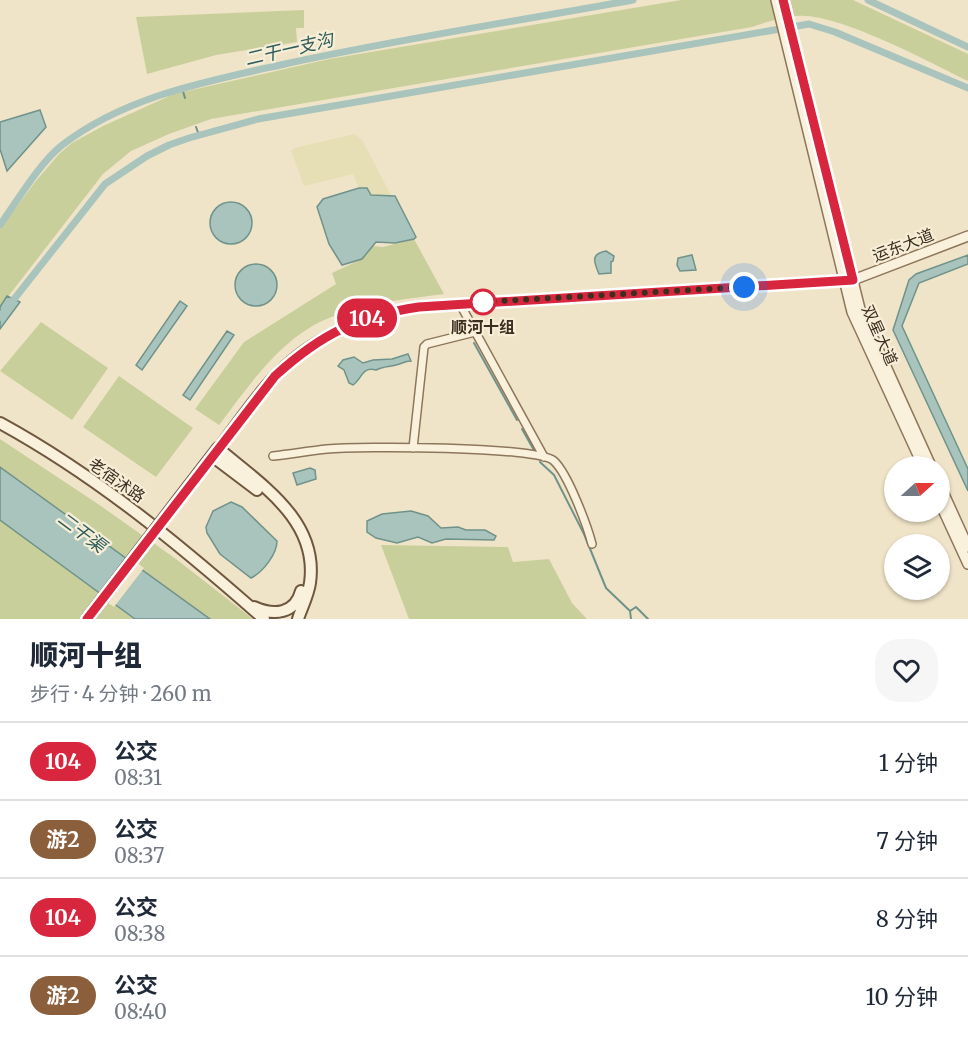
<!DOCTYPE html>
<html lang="zh">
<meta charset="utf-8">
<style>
:root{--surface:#fff;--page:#f6f6f7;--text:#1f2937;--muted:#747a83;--line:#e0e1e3}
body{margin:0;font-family:Merriweather,"Noto Sans SC",serif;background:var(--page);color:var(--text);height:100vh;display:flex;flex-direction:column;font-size:22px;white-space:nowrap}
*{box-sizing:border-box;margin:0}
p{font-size:20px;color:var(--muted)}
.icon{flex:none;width:33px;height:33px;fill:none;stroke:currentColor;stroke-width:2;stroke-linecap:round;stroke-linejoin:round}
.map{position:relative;height:619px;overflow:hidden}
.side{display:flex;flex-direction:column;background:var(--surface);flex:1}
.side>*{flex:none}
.badge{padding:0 12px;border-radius:20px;font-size:21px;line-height:39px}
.needle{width:39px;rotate:69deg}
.controls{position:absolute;left:884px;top:456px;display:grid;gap:12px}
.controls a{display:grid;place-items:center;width:66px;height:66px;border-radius:50%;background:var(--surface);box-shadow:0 2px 4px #0004;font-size:30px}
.you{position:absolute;width:30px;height:30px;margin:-15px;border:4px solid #fff;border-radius:50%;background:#1a73e8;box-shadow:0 0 0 9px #1a73e833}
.map>.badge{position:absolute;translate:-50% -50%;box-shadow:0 0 0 3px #fff}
.round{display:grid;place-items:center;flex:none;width:63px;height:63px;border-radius:24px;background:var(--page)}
.head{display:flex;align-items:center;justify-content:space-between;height:102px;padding:0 30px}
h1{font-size:28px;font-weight:800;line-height:45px}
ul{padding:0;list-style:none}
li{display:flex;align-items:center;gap:18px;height:78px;padding:0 30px;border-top:2px solid var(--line)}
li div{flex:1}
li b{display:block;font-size:22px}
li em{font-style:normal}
li .badge{min-width:66px;font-weight:700;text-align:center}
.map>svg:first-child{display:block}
.farmland{fill:#e6deb5}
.green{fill:#c9cf9b}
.water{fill:#a9c4bc;stroke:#6f938a;stroke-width:1.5}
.pier{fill:#f0e4c8}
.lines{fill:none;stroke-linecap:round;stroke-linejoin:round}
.stream{stroke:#6f938a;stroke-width:2}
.canal{stroke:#a9c4bc;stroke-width:7}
.minor-casing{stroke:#8d765c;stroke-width:10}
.tertiary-casing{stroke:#8d765c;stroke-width:12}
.secondary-casing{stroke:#6f573f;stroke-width:14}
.minor{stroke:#faf1dc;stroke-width:7}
.tertiary{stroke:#faf1dc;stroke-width:9}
.secondary{stroke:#faf1dc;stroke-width:10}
.secondary-bridge-casing{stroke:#6f573f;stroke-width:14;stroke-linecap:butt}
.secondary-bridge{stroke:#faf1dc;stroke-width:10}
.line-casing{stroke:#fff;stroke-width:14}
.line{stroke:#d7263d;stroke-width:9}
.walk{stroke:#3d2e20;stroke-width:6;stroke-dasharray:0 10.8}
.stop-dot{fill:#fff;stroke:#d7263d;stroke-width:3}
.labels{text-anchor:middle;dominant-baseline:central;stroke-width:4.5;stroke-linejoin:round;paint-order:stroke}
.street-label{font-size:16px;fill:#3d2e20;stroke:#f7eed8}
.stop-label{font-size:16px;font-weight:bold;fill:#3d2e20;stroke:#f7eed8}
.water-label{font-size:18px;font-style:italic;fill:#2f5d5a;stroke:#f7eed8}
</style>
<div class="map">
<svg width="968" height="619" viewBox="0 0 968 619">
<rect width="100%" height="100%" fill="#f0e4c8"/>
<!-- farmland -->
<path class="farmland" d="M355,134L362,140L391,195H371L367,188H359L353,174L304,186L293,156L291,151L294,148Z"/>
<!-- green -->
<path class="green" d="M681,0H853L968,54V81C929,62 837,12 796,16C782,17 766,22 752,27L211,119L169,134L131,151L103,174L0,307V229L35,182L59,154L72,143L103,126L174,94L329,59Z
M304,10V28H296L297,42L216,55L147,74L136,17Z
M414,239L444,294C404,299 359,304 322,321C279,341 247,388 219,425L195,409L244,342L336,284L332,273L362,259L372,246L383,247Z
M41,322L108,368L72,420L0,371Z
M119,376L193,428L156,477L83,427Z
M0,439L98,504L176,559L253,619H0Z
M381,545L508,547L513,562L549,559L572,603L587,619H409Z"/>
<!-- water -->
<path class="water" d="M40,110L46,127L7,171L0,149V122Z
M359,188H367L371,195L395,196L416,237L414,239L395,243L376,242L362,259L342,265L329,244L317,207L323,199Z
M210 223a21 21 0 1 1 42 0a21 21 0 1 1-42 0Z
M606,251L614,256L613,261L611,262V273L599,274C594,262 590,254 606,251Z
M692,255L696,270L680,271L677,265L678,258Z
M968,255V264L919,283L902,326L968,469V491L893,330L909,280L916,274Z
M235 285a21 21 0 1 1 42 0a21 21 0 1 1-42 0Z
M7,296L20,302L0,329V307Z
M180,301L187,306L142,370L136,365Z
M227,331L234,335L190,400L183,395Z
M408,354L411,361C404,361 402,364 396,365C389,367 383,366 376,370C362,366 362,379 353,385L349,383L344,370L338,366L343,360L354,357L363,363L373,360L392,359Z
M0,467L210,619H135L0,520Z
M310,468L315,470L316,479L297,485L293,473Z
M231,502L242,507L277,541C277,554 263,572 251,578L220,554L207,533L206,527L213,511Z
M411,511L428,516L441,528L458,527L466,530H485L496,536L494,540L446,539L432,543L418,537L397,543L376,538L367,532V521L382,514Z"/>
<!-- pier -->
<path class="pier" d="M131,558L144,568L114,607L101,598Z"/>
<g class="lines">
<!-- stream -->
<path class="stream" d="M182,88L185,98
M196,127L199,135
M474,343L517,420
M522,429L535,452
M540,462L554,475L584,534L606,588L630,611L631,619
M630,611L636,607L648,619"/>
<!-- canal -->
<path class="canal" d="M868,0L968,47
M0,225C17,201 39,164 61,146C125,96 208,81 285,64C400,39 517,21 633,0
M0,317L105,184L147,156L169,145L189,138L258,119L809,24L835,32L968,88"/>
<!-- minor casing -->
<g class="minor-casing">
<path id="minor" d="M460,304L544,457
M413,448L424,347L427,344L475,332
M273,456C291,454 309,451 327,449C358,446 538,446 554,461C568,474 587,525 592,544"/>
</g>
<!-- tertiary casing -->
<g class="tertiary-casing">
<path id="tertiary" d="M776,0L852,312L923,466
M783,0L860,309L931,466
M218,448C236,424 254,397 275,375C315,334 364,315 419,307L853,280L968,236
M939,483L968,547
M939,501L968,564"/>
</g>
<!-- secondary casing -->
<g class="secondary-casing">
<path id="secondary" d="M0,423C97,476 181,546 264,619
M212,456L257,490
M181,496L218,448C260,484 319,520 310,583C308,596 302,607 298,619
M254,607C274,616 295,614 301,591"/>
</g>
<!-- minor -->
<use href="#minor" class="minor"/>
<!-- tertiary -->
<use href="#tertiary" class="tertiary"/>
<!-- secondary -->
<use href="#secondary" class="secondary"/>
<!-- secondary-bridge casing -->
<g class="secondary-bridge-casing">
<path id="secondary-bridge" d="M87,619L181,496"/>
</g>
<!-- secondary-bridge -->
<use href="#secondary-bridge" class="secondary-bridge"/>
</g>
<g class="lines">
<!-- line casing -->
<g class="line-casing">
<path id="line" d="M87,619L275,376C321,334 358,316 419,307L853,280L783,0"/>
</g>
<!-- line -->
<use href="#line" class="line"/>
<!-- walk -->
<path class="walk" d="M483,302L744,287"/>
</g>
<!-- markers -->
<circle class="stop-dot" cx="483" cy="302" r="12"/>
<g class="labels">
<!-- street labels -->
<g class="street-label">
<text transform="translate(903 245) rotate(-21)">运东大道</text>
<text transform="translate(880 335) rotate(66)">双星大道</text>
<text transform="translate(117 480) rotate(35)">老宿沭路</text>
</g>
<!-- stop labels -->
<g class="stop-label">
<text x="483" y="327">顺河十组</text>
</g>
<!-- water labels -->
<g class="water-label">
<text transform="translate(289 49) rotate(-13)">二干一支沟</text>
<text transform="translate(82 532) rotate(37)">二干渠</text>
</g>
</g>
</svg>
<div class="controls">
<a><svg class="needle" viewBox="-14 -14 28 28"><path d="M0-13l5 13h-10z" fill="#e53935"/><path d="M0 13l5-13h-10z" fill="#747a83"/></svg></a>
<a><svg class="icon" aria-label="layers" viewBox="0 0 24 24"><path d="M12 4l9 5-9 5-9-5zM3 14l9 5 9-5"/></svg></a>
</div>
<div class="you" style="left:744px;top:287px"></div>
<b class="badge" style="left:367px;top:318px;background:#d7263d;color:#fff">104</b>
</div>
<section class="side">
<div class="head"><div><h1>顺河十组</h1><p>步行 · 4 分钟 · 260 m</p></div><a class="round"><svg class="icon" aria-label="heart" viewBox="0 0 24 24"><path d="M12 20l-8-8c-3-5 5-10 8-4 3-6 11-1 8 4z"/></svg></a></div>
<ul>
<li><span class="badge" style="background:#d7263d;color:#fff">104</span><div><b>公交</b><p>08:31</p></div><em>1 分钟</em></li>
<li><span class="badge" style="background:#8b5e3c;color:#fff">游2</span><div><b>公交</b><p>08:37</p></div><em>7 分钟</em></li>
<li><span class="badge" style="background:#d7263d;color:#fff">104</span><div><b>公交</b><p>08:38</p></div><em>8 分钟</em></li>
<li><span class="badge" style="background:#8b5e3c;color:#fff">游2</span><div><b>公交</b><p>08:40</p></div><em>10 分钟</em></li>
</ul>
</section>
